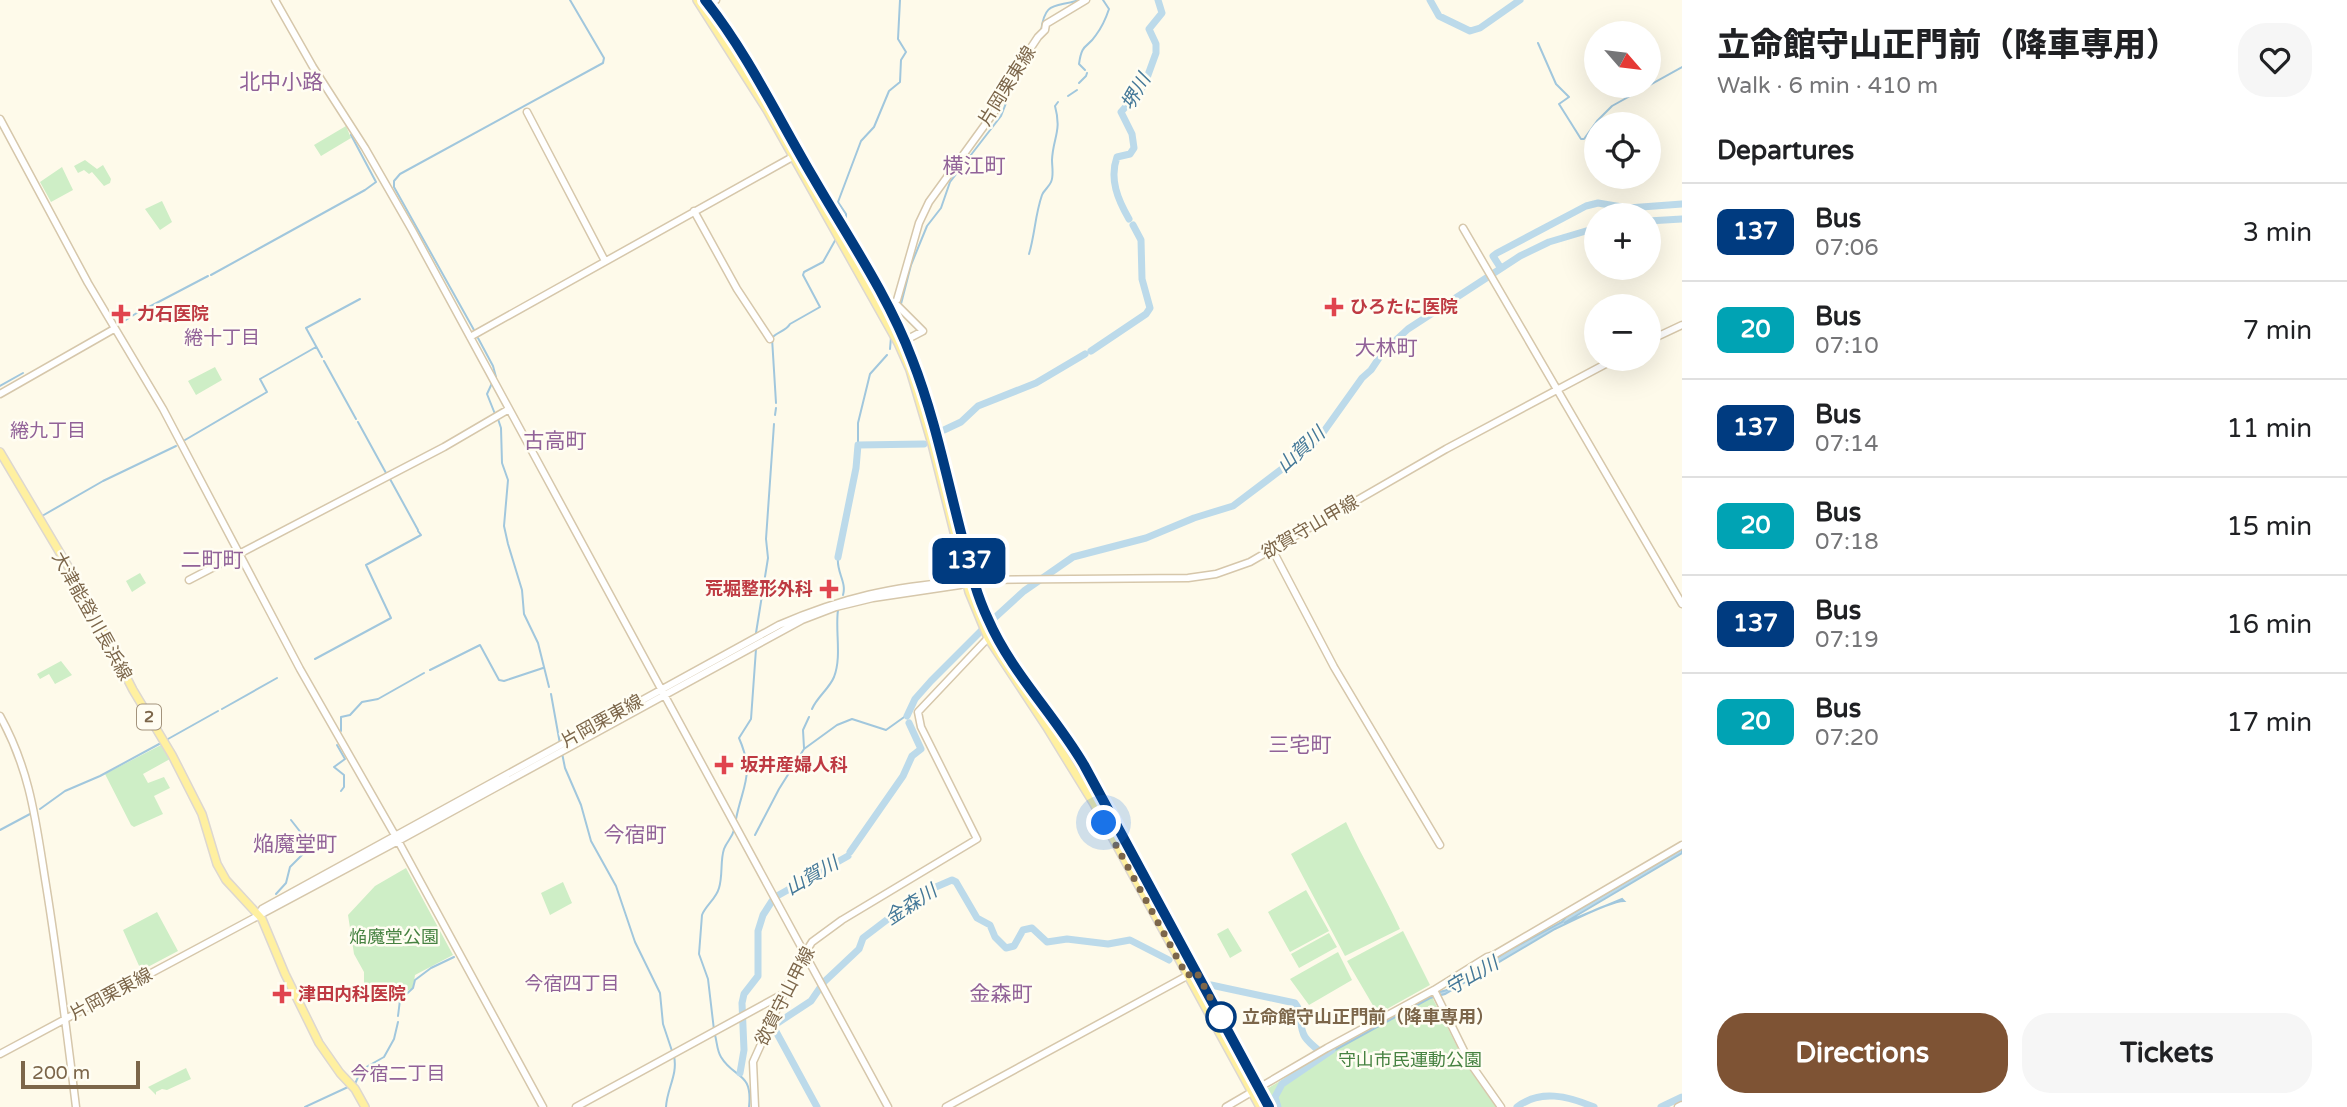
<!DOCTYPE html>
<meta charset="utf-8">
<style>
:root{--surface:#fff;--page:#f6f6f6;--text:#202124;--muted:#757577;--line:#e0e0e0;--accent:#7e5334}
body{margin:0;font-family:"Varela Round","Noto Sans JP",sans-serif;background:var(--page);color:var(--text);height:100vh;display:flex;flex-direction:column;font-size:26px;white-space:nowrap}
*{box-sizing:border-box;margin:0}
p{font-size:23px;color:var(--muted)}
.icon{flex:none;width:38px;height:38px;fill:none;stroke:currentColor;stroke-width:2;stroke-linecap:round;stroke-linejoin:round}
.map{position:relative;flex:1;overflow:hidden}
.details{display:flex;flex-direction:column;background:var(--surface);width:665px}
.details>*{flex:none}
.badge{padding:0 14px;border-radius:10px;font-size:24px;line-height:46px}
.needle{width:46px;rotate:118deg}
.fabs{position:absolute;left:1584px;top:21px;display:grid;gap:14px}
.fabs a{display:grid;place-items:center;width:77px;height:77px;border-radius:50%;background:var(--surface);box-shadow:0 7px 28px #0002;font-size:35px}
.scale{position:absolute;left:21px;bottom:18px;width:119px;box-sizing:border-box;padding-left:7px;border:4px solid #7c664a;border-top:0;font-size:19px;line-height:24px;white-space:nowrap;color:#7c664a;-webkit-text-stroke:5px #fffdf2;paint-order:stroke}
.you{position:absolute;width:35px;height:35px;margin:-18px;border:5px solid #fff;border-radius:50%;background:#1a73e8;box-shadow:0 0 0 10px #1a73e833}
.map>.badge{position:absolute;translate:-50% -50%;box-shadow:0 0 0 4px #fff}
h2{padding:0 35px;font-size:26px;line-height:63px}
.round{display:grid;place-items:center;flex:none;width:74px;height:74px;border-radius:28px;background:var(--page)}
.head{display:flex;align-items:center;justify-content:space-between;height:119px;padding:0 35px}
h1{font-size:33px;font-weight:800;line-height:52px}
.primary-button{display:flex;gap:14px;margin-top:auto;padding:14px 35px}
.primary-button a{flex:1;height:80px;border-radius:28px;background:var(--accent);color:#fff;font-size:28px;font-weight:800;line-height:80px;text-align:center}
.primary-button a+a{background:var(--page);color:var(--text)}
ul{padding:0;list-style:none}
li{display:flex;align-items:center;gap:21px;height:98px;padding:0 35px;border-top:2px solid var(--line)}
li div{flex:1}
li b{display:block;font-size:26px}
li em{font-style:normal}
li .badge{min-width:77px;font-weight:700;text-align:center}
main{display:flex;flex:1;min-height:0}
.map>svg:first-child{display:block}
.green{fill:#ceeec6}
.water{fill:#bcdaea;stroke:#a1c7dd;stroke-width:2}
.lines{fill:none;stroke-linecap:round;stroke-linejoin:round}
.stream{stroke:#a1c7dd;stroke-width:2}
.river{stroke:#bcdaea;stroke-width:7}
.secondary-casing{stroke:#d6c7ab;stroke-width:9}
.primary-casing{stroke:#ddd7d0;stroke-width:10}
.secondary{stroke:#fff;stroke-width:6}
.primary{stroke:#fff0a0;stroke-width:7}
.line-casing{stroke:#fff;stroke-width:16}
.line{stroke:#003b80;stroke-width:10}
.walk{stroke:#7c664a;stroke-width:7;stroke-dasharray:0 12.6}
.health-dot{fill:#e0444e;stroke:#fffdf2;stroke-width:2.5}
.stop-dot{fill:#fff;stroke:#003b80;stroke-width:3.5}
.labels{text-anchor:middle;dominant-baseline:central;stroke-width:5;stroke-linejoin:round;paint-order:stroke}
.shield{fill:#fffdf2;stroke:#a3937c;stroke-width:2}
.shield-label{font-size:16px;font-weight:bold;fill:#7c664a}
.street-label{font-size:18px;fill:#7c664a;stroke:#fffdf2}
.health-label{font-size:18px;font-weight:bold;fill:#be3a42;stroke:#fffdf2;text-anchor:start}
.park-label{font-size:18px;fill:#468241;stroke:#fffdf2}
.stop-label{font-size:18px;font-weight:bold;fill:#7c664a;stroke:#fffdf2;text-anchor:start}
.water-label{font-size:19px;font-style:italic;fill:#447898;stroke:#fffdf2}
.neighbourhood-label{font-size:19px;fill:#916298;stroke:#fffdf2}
.quarter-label{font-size:21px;fill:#916298;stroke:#fffdf2}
</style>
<main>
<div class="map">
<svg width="1682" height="1107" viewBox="0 0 1682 1107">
<rect width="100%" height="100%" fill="#fefaea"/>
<!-- green -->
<path class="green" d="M346,126L351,138L321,156L314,145Z
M85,160L97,169L103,165L111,179L110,183L104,186L92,172L89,174L84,170L78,173L74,166Z
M62,167L73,190L51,202L40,182Z
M162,201L172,222L160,230L145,209Z
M215,367L222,380L196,395L188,381Z
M140,573L146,583L132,592L126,581Z
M61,661L72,675L55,684L49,674L40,679L37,674Z
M163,744L170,759L143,774L148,783L164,777L170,788L154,796L163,814L134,827L131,825L105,774Z
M1346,822C1363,859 1383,892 1400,929L1345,956L1291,854Z
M406,868L453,955L415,975L413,988L405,992L399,1001L371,997L364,984V972L354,954L348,915L375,886Z
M563,882L572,903L550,915L541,893Z
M1306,890L1329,931L1290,952L1268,912Z
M157,912L178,951L144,969L140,968L123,930Z
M1228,928L1242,951L1230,958L1217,934Z
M1403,931L1430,985L1378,1014L1347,961Z
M1329,933L1337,947L1299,968L1291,954Z
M1338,952L1352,980L1309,1005L1290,979Z
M1430,993L1467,1066L1496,1107H1274L1265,1090Z
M186,1068L191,1079L167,1090L162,1089L156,1092V1095L148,1087Z"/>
<!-- water -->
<path class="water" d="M1682,849V853L1564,923L1622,899L1624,901C1609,901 1571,922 1555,929L1445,994L1430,998L1326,1055L1323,1053L1428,995L1447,990L1509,950L1562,922L1566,917Z"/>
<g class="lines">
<!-- stream -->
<path class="stream" d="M1041,31C1045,0 1055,8 1079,0
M1538,43L1556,84L1569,97L1559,104L1581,139H1584L1597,121L1612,106L1682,67
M1085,70L1079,64C1082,42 1087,49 1096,35C1102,27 1106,18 1109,9L1103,0
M1079,83L1086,76L1087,73
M1068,96L1077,90
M846,224V214L838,202L861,141L874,127L889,91L900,82L901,60L906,52L898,39L900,0
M1029,254C1035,234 1035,215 1042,195C1044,190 1049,187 1051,182C1054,176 1052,167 1052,160C1053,137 1062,132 1055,106L1058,102
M211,275L365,190L376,182L351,135
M901,304L911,265L927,226L941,208L950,182L1001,116L1017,75L1035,46
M147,308L208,276
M118,325L143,309
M474,330L394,187V181L400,174L603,63L604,58L570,0
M478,338L493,366L496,377
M890,349L891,337
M322,357L306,328L360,299
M324,361L356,419
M493,381L487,394L495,414
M0,386L23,373
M776,403L772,338C777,332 786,331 790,324L820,307L803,275L804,272L823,262L837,237
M775,415L776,408
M498,419L501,428L502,463L508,480L504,526L508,544L522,590L524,614L538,643L549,687
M358,422L386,473
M185,440L267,392L260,379L316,347
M858,445V423L870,374L887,355
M390,479L418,530
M42,516L103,481L176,446
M838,557C836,572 847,582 843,595
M756,633L768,558L766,539L774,424
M315,659L391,618L366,565L421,535L418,531
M430,670L480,645L499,680L504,681L543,668
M551,694L560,744
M222,709L277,678
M812,709C817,697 829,689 834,677C842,656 835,631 838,610
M341,731V717L350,715L362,702L378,699L424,673
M168,739L218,711
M337,745L345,759L334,767L344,775V787L341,791
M804,748L803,730L809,717
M562,753L565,768L581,805L591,841L616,886L635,942L660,993L663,1024L672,1051
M40,809L65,791L100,776L161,743
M736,819C743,784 755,775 739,738L751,719L756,649
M0,830L30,814
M755,835L779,789L804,749L837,725L852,719L886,730L907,715
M276,894L286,883L290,867L305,852L309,843L291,820
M398,1016L400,1000L413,988L415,980L431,968L454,957
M714,1030L708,979L699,954L702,915C706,905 716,899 719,888C723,875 720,861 724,849C727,841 732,838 734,830
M715,1035C717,1042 717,1051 721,1057C734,1079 753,1071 749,1107
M355,1084L361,1070L384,1057L394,1039L398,1022
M305,1107L348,1087
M666,1107C667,1088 678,1075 674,1056"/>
<!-- river -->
<path class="river" d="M1430,0L1439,16L1470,31L1480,28L1520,0
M1129,219C1118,200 1109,179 1117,157L1130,154L1134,148L1132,134L1121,112L1144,86L1156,53V44L1149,29L1162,13L1158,0
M1648,221L1682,219
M1500,267L1493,256L1497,253L1586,206L1598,203L1628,208L1682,204
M1091,351L1146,314L1150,308L1142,279L1141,240L1133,225
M944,430L961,422L978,406L1036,383L1085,354
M838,557L856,468L858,445L924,444
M907,716L915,699L931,681L989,623L1024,591L1073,557L1146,538L1194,518L1233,506L1307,450L1322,434L1362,378L1371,370L1383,352L1408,329L1520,256L1549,242L1596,228
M850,852L903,776L912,756L921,749L909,723
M777,896L848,856
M1211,985L1295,1003C1303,1012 1298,1026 1305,1037C1309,1043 1317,1049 1323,1054
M740,1073L744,1050L742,1003L744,994L758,976V931L763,915L772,901
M817,1107L773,1026L811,1001L824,982L859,949L863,938L922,893L952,880L956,882L977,918L990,925L995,937L1006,948L1014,946L1023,930L1032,928L1047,942L1067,939L1108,944L1130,940L1169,960
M1278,1107L1275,1097L1282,1084L1332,1050
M1517,1107C1540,1089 1568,1096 1594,1107
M1661,1107L1682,1097"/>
<!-- secondary casing -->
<g class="secondary-casing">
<path id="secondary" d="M275,0L313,67L365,148L412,230L888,1107
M705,8L716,0
M527,112L605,261
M0,119L88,283L163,409L300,669L396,837L543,1107
M694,211L737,289L770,339
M1463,228L1682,604
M895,303L923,331L902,342
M889,308L897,300L919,223L929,202L995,111L1008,82L1038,37L1045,30L1046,24L1086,0
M470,337L796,155
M1648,341L1682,325
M0,394L114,329
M1272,549L1334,667L1440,845
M189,580L444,447L509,409
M0,716C31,772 36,823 46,885C58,959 67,1033 76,1107
M259,914L262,909L779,625C844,597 892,587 962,581
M1434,990L1470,1063L1501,1107
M0,1054L398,841L802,620L836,607L873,598L960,585L974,580L1188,578L1216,574L1250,562L1446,449L1615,359
M576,1107L783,994
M755,1107L753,1062L795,969L812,942L842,920L977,839L921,727L918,712L988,638
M946,1107L1196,971
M1226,1107L1327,1048L1434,990L1487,957L1494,955L1682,845
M1678,1107L1682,1105"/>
</g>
<!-- primary casing -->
<g class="primary-casing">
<path id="primary" d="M697,0L767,110L898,343L910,370L932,444L969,592L988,638L1046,726L1094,804L1260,1107
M705,0C747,55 778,118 813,177C847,236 888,295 912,359C936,420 948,485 965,548C972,573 978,600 990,623C1014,674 1055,716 1084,765L1269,1107
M0,452L82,590L133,690L172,755L202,814L217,864L226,880L262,919L285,974L319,1043L340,1073L355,1089L365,1107"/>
</g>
<!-- secondary -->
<use href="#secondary" class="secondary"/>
<!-- primary -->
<use href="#primary" class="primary"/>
</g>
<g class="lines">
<!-- line casing -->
<g class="line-casing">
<path id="line" d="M705,0C748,54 778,118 813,177C847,236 888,295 912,359C936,420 948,485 965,548C971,572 977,596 988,619C1011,672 1054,714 1084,765L1269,1107"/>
</g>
<!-- line -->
<use href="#line" class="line"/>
<!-- walk -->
<path class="walk" d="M1104,823L1187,976L1196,971L1222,1020L1221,1017"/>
</g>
<!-- markers -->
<g class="health-dot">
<path d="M1330.5 296.5h7v7h7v7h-7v7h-7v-7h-7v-7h7z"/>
<path d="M117.5 303.5h7v7h7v7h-7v7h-7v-7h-7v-7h7z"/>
<path d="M825.5 578.5h7v7h7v7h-7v7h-7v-7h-7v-7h7z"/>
<path d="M720.5 754.5h7v7h7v7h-7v7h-7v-7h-7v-7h7z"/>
<path d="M278.5 983.5h7v7h7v7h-7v7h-7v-7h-7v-7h7z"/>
</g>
<circle class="stop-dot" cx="1221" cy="1017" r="14"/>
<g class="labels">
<!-- shield labels -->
<rect class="shield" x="137" y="704.5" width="24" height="25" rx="5"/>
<g class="shield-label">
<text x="149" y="717">2</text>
</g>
<!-- street labels -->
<g class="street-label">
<text transform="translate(1007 86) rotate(-58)">片岡栗東線</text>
<text transform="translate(1310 527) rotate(-30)">欲賀守山甲線</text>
<text transform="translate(92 616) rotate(61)">大津能登川長浜線</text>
<text transform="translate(602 721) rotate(-29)">片岡栗東線</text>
<text transform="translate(111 994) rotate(-28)">片岡栗東線</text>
<text transform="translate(785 996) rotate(-63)">欲賀守山甲線</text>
</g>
<!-- health labels -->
<g class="health-label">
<text x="1350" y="307">ひろたに医院</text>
<text x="137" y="314">力石医院</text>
<text x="813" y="589" text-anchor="end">荒堀整形外科</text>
<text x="740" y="765">坂井産婦人科</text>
<text x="298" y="994">津田内科医院</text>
</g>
<!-- park labels -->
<g class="park-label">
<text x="394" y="937">焔魔堂公園</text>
<text x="1410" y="1060">守山市民運動公園</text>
</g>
<!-- stop labels -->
<g class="stop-label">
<text x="1242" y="1017">立命館守山正門前（降車専用）</text>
</g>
<!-- water labels -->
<g class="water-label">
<text transform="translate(1136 92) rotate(-60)">堺川</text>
<text transform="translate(1301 450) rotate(-43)">山賀川</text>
<text transform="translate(812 876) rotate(-30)">山賀川</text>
<text transform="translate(911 905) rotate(-33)">金森川</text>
<text transform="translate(1472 976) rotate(-30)">守山川</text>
</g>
<!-- neighbourhood labels -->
<g class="neighbourhood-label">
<text x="222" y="338">綣十丁目</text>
<text x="48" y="431">綣九丁目</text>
<text x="572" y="984">今宿四丁目</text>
<text x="398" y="1074">今宿二丁目</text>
</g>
<!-- quarter labels -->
<g class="quarter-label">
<text x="281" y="82">北中小路</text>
<text x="974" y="166">横江町</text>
<text x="1386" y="348">大林町</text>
<text x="555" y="441">古高町</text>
<text x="212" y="560">二町町</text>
<text x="1300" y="745">三宅町</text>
<text x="635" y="835">今宿町</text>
<text x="295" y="844">焔魔堂町</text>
<text x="1001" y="994">金森町</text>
</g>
</g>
</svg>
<div class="fabs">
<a><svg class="needle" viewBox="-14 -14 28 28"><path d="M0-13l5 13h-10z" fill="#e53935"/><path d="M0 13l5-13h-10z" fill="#757577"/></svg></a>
<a><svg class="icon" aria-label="locate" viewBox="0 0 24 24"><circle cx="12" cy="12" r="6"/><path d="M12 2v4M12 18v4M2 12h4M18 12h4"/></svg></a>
<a>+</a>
<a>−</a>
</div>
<div class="scale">200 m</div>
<div class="you" style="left:1104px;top:823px"></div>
<b class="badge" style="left:969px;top:561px;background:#003b80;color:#fff">137</b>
</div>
<section class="details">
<div class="head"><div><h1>立命館守山正門前（降車専用）</h1><p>Walk · 6 min · 410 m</p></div><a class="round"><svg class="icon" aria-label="heart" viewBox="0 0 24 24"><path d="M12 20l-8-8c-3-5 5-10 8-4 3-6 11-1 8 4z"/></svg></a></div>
<h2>Departures</h2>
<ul>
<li><span class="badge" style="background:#003b80;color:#fff">137</span><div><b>Bus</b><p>07:06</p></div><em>3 min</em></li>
<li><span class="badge" style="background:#00a3b4;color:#fff">20</span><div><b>Bus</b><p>07:10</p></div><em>7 min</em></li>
<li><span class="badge" style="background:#003b80;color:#fff">137</span><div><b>Bus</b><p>07:14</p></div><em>11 min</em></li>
<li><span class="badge" style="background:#00a3b4;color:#fff">20</span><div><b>Bus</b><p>07:18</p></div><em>15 min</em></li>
<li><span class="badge" style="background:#003b80;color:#fff">137</span><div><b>Bus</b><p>07:19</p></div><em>16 min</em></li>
<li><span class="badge" style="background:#00a3b4;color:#fff">20</span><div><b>Bus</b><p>07:20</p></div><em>17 min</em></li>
</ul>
<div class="primary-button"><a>Directions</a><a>Tickets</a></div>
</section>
</main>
